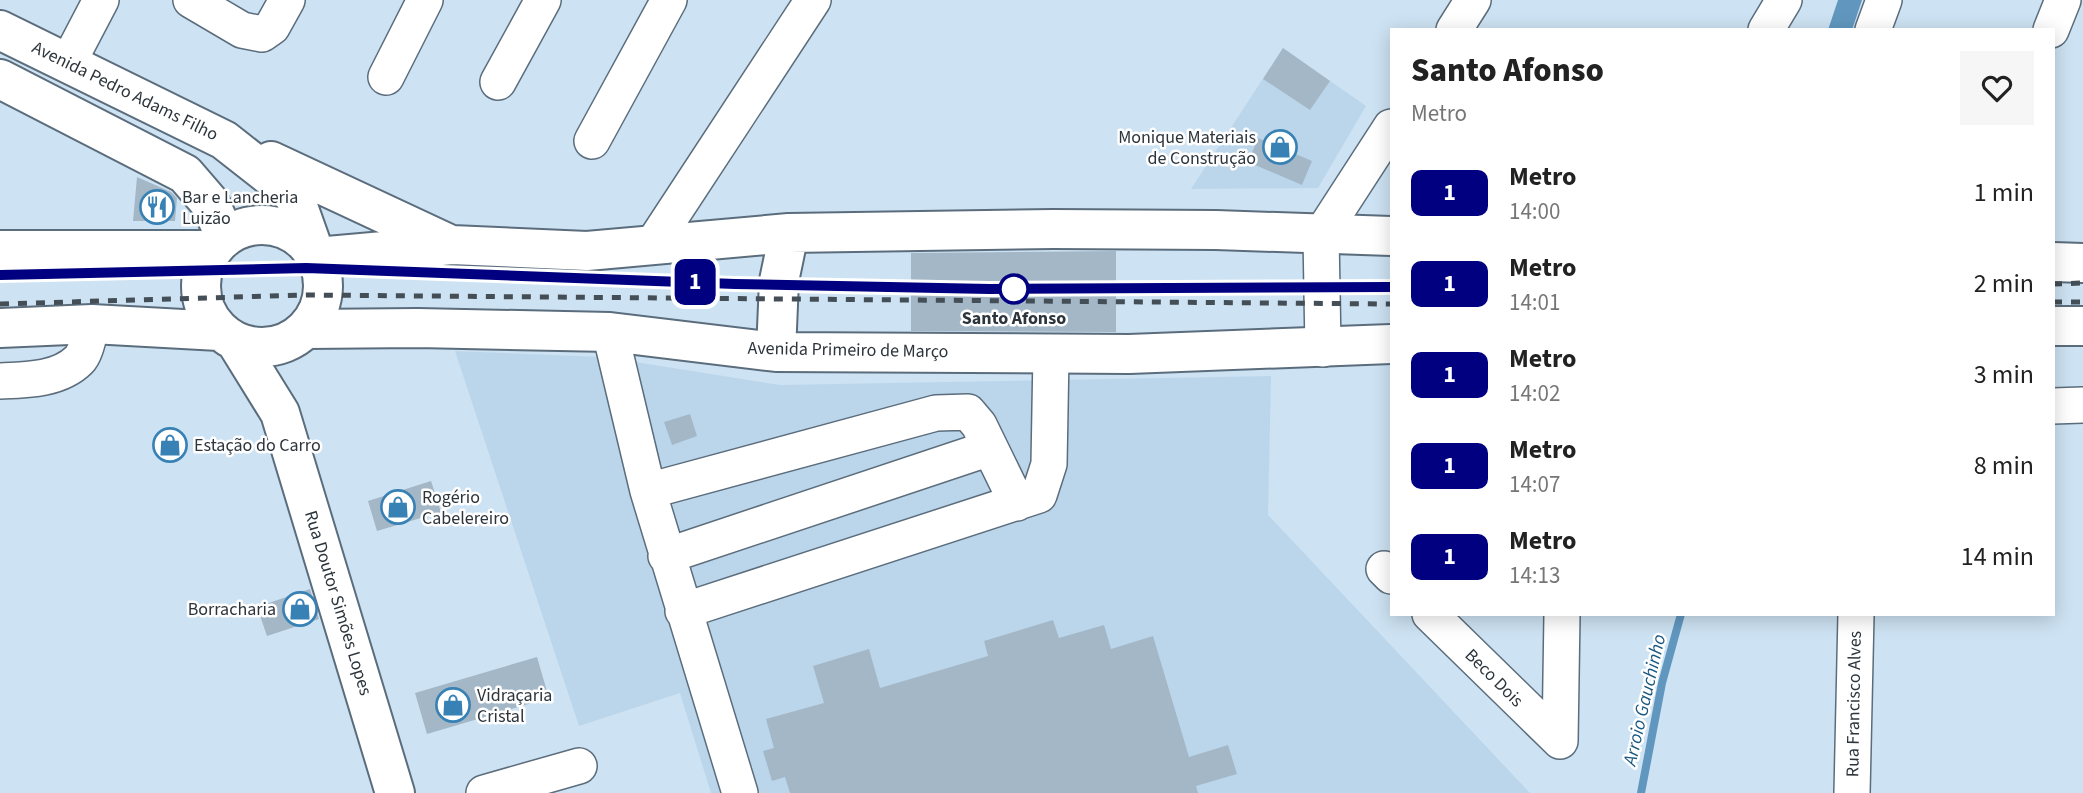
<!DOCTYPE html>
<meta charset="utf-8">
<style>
:root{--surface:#fff;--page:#f6f6f6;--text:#222;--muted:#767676}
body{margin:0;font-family:"Source Sans 3",sans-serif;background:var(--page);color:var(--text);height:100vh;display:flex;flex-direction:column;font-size:26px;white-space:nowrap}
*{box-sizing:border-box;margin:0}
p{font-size:23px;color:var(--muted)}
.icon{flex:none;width:38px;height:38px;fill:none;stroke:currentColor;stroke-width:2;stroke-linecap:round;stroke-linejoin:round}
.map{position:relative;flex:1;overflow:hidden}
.side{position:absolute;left:1390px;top:28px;width:665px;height:588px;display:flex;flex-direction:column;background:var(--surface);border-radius:0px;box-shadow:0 4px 18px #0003}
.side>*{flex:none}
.badge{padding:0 14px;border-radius:10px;font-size:24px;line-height:46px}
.map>.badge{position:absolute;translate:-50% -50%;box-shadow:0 0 0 4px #fff}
.round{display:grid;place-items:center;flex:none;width:74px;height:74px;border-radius:0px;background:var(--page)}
.overview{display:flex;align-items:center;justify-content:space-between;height:119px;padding:0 21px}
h1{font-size:33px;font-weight:800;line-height:52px}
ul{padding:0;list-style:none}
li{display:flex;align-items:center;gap:21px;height:91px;padding:0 21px}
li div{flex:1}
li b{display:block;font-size:26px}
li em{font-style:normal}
li .badge{min-width:77px;font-weight:700;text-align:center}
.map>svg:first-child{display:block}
.built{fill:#bbd6eb}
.water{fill:#6197bf}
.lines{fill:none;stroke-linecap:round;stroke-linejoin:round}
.stream{stroke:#6197bf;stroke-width:8}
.building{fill:#a3b7c7}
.minor-casing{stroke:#5b6d7c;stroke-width:38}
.major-casing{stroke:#5b6d7c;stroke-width:42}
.minor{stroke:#fff;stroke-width:35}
.major{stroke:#fff;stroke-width:38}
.rail{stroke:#444e56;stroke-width:5;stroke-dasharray:9 9;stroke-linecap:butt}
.line-casing{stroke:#fff;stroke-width:16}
.line{stroke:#000080;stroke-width:10}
.stop-dot{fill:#fff;stroke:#000080;stroke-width:3.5}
.labels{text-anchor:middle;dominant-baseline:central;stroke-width:5;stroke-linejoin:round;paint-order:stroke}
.street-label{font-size:18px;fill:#2d353c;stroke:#fff}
.poi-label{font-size:18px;fill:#2d353c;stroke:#fff;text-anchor:start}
.stop-label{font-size:18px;font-weight:bold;fill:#2d353c;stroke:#fff}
.water-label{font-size:19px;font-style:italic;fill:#1a5880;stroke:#fff}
</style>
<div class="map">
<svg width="2083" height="793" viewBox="0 0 2083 793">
<rect width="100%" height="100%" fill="#cde2f2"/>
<!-- built -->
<path class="built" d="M1283,48L1366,106L1318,188L1191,189Z
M455,351L604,357L780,385L1271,376L1268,515L1530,793H711L680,693L579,726Z"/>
<!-- water -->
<path class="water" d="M1838,0H1862L1852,30H1828Z"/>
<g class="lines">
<!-- stream -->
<path class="stream" d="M1641,793L1662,683L1681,614"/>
</g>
<!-- building -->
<path class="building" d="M1283,48L1330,81L1310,110L1263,79Z
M1258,138L1312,161L1302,185L1248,162Z
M137,177L171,192L177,198L175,221H133Z
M1116,251V332L911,331V253Z
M690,414L697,436L672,445L664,422Z
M431,481L441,512L377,531L368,501Z
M310,589L319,619L267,636L257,607Z
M1053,620L1059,638L1104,625L1111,649L1153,636L1189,757L1228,745L1237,774L1196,786L1198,793H790L785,777L772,781L763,751L774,748L766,719L824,703L813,666L869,649L880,688L988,656L984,641Z
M537,657L549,698L427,734L415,693Z"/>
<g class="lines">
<!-- minor casing -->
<g class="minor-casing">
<path id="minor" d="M191,0L242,30L262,34L272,27L287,0
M1454,30L1473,0
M1766,30L1784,0
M1873,30L1884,0
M2051,30L2063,0
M68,63L101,0
M386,77L425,0
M498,82L543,0
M592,141L669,0
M653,244L813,0
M610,332L648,491L740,793
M1323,349L1321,235L1391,127
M0,381C26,380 59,380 79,360C86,353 89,334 92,324
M2053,406L2083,405
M648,491L936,413L968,412L979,425L1017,503
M666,556L990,448
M1384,569L1391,576
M683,611L1039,495L1049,464L1051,354
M1430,614L1560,741
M1560,741L1562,614
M484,793L579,766
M1852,793L1856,614"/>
</g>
<!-- major casing -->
<g class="major-casing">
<path id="major" d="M0,30L224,140L294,195L316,257
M0,79L185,174L210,203L225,236
M271,161L451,245
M201 286a61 61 0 1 1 122 0a61 61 0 1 1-122 0Z
M0,250H212
M316,257L452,245L587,251L789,233L1053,229L1216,230L1391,236
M2053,262L2083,263
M2053,326H2083
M0,328L92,324L219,331
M306,329L418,328L610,332L776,352L1129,354L1391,344
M236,342L280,413L395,793
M776,352L779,281L789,233"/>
</g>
<!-- minor -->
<use href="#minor" class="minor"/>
<!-- major -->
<use href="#major" class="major"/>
<!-- rail -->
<path class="rail" d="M0,275L306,268L735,284L1016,289L1391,287
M2053,284L2083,283
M2053,302H2083
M0,304L306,295L1391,304"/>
</g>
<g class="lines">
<!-- line casing -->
<g class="line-casing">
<path id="line" d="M0,275L306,268L735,284L990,289L1391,287"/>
</g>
<!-- line -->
<use href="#line" class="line"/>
</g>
<!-- icons -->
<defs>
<g id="shop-ring" transform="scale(1.75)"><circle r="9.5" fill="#fff" stroke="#3781b5" stroke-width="1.5"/><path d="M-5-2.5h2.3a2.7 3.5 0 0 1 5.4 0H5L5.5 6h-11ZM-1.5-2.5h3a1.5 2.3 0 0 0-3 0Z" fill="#3781b5"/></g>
<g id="restaurant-ring" transform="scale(1.75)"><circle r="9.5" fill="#fff" stroke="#3781b5" stroke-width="1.5"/><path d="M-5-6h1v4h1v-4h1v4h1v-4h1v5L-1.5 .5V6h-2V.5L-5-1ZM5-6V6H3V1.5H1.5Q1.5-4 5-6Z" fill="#3781b5"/></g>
</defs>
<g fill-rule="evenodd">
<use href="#shop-ring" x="1280" y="147"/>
<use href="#restaurant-ring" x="157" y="207"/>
<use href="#shop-ring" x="170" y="445"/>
<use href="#shop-ring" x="398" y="507"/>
<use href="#shop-ring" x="300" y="609"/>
<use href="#shop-ring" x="453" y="705"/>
</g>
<!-- markers -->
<circle class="stop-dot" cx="1014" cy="289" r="14"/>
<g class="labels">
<!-- street labels -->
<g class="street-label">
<text transform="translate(125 91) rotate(26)">Avenida Pedro Adams Filho</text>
<text transform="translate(848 350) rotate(1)">Avenida Primeiro de Março</text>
<text transform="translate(338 603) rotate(73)">Rua Doutor Simões Lopes</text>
<text transform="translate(1494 678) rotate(45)">Beco Dois</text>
<text transform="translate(1854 704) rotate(-89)">Rua Francisco Alves</text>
</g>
<!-- poi labels -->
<g class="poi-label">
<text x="1256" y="137" text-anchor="end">Monique Materiais<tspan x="1256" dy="21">de Construção</tspan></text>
<text x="182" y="197">Bar e Lancheria<tspan x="182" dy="21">Luizão</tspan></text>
<text x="194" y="445">Estação do Carro</text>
<text x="422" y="497">Rogério<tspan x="422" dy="21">Cabelereiro</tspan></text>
<text x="276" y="609" text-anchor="end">Borracharia</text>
<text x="477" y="695">Vidraçaria<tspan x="477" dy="21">Cristal</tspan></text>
</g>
<!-- stop labels -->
<g class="stop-label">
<text x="1014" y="318">Santo Afonso</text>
</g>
<!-- water labels -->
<g class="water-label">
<text transform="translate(1645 700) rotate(-77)">Arroio Gauchinho</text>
</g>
</g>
</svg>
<b class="badge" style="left:695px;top:282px;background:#000080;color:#fff">1</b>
<section class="side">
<div class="overview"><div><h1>Santo Afonso</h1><p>Metro</p></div><a class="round"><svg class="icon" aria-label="heart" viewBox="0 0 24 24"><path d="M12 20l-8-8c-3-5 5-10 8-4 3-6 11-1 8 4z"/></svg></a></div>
<ul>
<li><span class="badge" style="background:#000080;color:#fff">1</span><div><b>Metro</b><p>14:00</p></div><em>1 min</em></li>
<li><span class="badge" style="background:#000080;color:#fff">1</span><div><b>Metro</b><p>14:01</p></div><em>2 min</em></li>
<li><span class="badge" style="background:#000080;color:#fff">1</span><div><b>Metro</b><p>14:02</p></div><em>3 min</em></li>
<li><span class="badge" style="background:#000080;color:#fff">1</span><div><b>Metro</b><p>14:07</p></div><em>8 min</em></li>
<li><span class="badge" style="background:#000080;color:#fff">1</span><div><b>Metro</b><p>14:13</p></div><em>14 min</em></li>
</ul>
</section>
</div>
